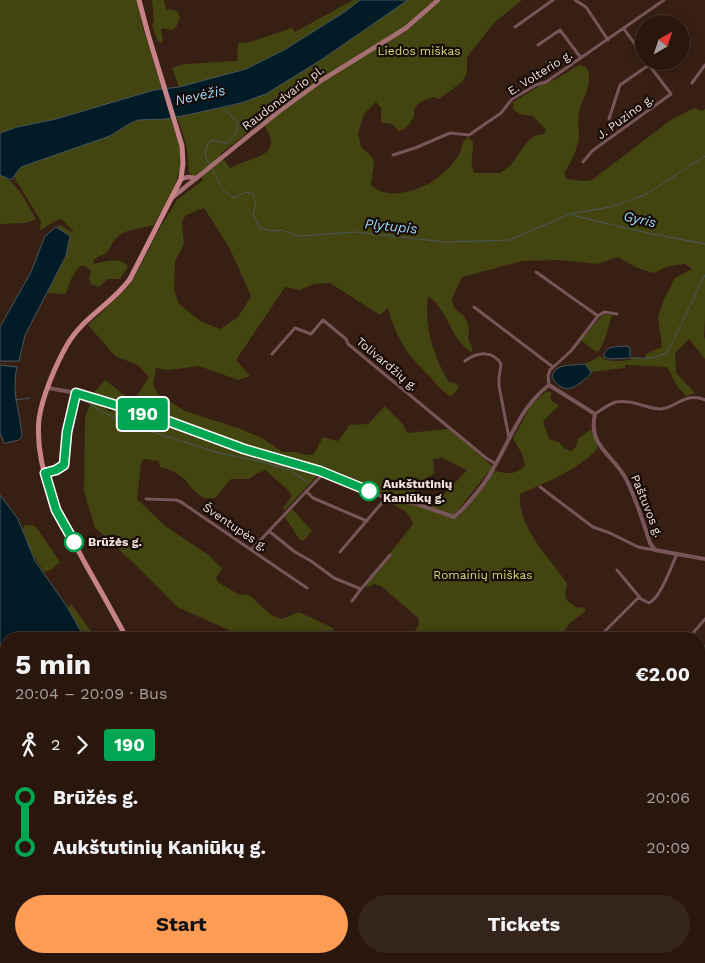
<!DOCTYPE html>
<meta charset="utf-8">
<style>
:root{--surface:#29170e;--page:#35241c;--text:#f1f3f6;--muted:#a59f9e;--line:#45362e;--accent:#fc9d53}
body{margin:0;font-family:"Work Sans",sans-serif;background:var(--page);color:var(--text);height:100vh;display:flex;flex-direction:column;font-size:19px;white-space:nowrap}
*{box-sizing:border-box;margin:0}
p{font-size:16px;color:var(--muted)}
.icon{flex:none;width:28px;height:28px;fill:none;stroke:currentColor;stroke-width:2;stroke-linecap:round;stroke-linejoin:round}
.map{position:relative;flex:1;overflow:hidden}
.drawer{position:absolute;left:0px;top:632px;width:705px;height:331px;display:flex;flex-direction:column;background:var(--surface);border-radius:20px 20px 0 0;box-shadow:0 2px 12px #0003,0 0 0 1px var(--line)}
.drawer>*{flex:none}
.badge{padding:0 10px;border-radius:4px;font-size:18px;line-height:32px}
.needle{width:32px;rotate:39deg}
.controls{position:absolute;left:635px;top:15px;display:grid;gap:10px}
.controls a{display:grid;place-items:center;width:55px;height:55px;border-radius:50%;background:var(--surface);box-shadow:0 2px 12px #0003,0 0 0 1px var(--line);font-size:25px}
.map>.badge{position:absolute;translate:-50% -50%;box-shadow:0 0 0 2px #fff}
.legs{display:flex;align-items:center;gap:8px;height:55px;padding:0 15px;font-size:16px}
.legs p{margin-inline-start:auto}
.headline{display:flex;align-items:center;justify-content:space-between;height:85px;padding:0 15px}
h1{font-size:28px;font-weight:700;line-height:38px}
.primary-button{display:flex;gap:10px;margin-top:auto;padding:10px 15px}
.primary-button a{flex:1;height:58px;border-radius:30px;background:var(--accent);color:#111;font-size:20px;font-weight:700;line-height:58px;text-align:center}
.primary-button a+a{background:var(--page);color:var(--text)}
ul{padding:0 15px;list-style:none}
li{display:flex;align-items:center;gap:18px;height:50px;font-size:19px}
li i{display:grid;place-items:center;width:8px;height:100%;margin:0 6px;background:currentColor}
li i::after{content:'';width:12px;height:12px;margin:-6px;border:4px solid;border-radius:50%;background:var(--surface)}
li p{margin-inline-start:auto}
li:first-child i{background:linear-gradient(#0000 50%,currentColor 0)}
li:last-child i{background:linear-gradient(currentColor 50%,#0000 0)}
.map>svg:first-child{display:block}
.green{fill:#424510;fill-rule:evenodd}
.water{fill:#011b27;stroke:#4a575d}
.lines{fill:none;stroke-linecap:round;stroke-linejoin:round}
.stream{stroke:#4a575d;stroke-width:1}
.minor{stroke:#775558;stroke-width:3}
.tertiary{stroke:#775558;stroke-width:4}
.secondary{stroke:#a56f73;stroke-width:4.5}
.primary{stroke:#c88388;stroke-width:5}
.line-1-casing{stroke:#fff;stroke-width:11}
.line-1{stroke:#00a651;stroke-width:8}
.stop-1-dot{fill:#fff;stroke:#00a651;stroke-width:2.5}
.labels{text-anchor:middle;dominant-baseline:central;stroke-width:4.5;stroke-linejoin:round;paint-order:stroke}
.park-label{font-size:12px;fill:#d5de75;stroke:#170c07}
.street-label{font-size:12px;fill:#f3e2da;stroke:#170c07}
.stop-label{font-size:12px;font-weight:bold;fill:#f3e2da;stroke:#170c07;text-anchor:start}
.water-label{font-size:14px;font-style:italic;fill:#98d7f7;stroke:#170c07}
</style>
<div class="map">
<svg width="705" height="963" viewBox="0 0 705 963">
<rect width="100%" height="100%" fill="#371f13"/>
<!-- green -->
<path class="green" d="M0,0H137L142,25L162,89L154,90L56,119L17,127L0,133Z
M152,0H164L166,9L177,11L180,18L176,27L171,30L163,28L161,30L163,40L161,43L157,40L152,25L154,21Z
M353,0H360L346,11L284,50L246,69L179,87L172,68L184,64L237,61L238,43L243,42L247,43L292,28L295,32Z
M408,0H522L494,23L467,57V72L462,82L439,99L434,97L420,102L414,109V117L407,127L399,131L392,124L381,122V108L376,102L364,114L358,133L361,147L372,157L374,163L371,185C387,201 419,191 436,179C443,174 452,165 458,157C463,151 460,142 468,137L473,142C474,153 468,165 475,173H500L511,165L527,142L534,136L544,134L546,130L533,116L519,114L513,109V102L539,86L554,80L579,65L586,67C595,82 582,98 579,112C577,121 579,128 579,136C578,149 571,163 564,173L567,179L583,181L592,180L672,119L695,108L702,111L705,109V318L704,337L705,339V359L689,339L675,353L676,373L695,393L686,396L677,386L667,367L625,365V368L591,372L585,364L600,356C608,363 619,361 630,360L632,357L645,359L646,354L662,347L658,317L664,299L675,278L692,269L685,264L669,266L654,273L635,267L618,257L597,264L559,260L522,261L462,277L452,299L454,308L465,317L469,328L468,339L472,347V352C451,342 449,310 428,296C424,327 433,356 449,382L455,383L459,387L454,394L450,396C443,392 438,386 433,380C408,356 397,341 388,308L380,315L330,283L314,284L299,290L285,287L236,360L250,376L238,380L199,366L169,370L156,368L153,385L159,395L185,411L241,429L262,438L282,452H296L305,455L314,454L323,437L338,441L350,425L368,424L385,406L403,424L407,433L449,429L492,466L491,469L453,516L431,508L467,470L442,458L433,459L434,474L426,478L412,494L420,504L392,497L312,466L255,450L190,427L92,395L105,380L133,402L149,377L138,365L115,356L88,325L127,288L135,276L158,231L177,200L203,180L200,174L193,176L189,172L187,148L177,116L187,115L240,104L266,94L321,60ZM262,122C288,158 251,156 230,168L220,154ZM204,208L230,249L251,296L238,317L220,329L200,321L179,304L174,290L175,261L184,244L182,222L186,215Z
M170,118C173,128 178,138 180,148C185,176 166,202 154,225C131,232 119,226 108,252L94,259L93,264C105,262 119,255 128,267L120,279C105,279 111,276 99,287L91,284L89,279L91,271L85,266H80C72,275 69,283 66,294L47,293L66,257L70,237L56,227L60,225L73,233V231L64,221L59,219L40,230L41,221L14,177L21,167L110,136L129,124L138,120Z
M0,175C20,185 25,201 36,219L26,223L0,224Z
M603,314L612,315L605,339L599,351L596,352L581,340Z
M547,391L552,393L550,398L552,401L559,406L543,421L549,439L559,442L565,449L571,451L576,447L578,439L591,429L598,448C579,470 546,482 520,494C517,526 549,558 567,583C564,599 564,600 578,608L584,607L586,611L571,622L559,637L561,639H410L419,624L418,618L381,586L374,584L368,587L365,585L413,524C410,511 398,507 387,502L388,500L418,506L451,518H455L459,516L495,471C509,474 514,475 525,466L522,454L513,438L532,404Z
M92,400L111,412L116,408L321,472L284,511L283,508L292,496L289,491L265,470L256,474L249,479H231L215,498C194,501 193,484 179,475C174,471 166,469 160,467L159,461L144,459L141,463L137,499L165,526L210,556L222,569L216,578L219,583L238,594L249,595L271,615L282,619L299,612L333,628L331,639H249L177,607L138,567L95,528L84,492L85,417Z
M292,509L312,531L303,541L299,539L285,517Z
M26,525H32L37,528L60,562L52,569L44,572L28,547L22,528Z
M71,604L97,639H85L68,608Z
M705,716V853L699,847V717Z
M0,924L6,925V958H26L28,963H0Z
M436,958H469L475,963H430Z"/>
<!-- water -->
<path class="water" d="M360,0H408L321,60L266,94L241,103L187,115L165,119L138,120L129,124L110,136L21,167L11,180L0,175V133L17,127L56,119L154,90L179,87L246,69L284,50L346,11Z
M56,227L70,236L66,256L25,335L19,361H0V327L31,272L45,236Z
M627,346L630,348V358L610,359L604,357C605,345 617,347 627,346Z
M585,364L591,372L590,375C576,386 565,398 552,377C555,362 574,366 585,364Z
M0,365L17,367C11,391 20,412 22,436L19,440L6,443H4L0,433Z
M0,495L18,519L35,561L68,608L85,639H6V722L0,716Z
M6,735V925L0,924V747L2,746Z
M26,958H225L228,963H28Z"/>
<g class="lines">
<!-- stream -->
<path class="stream" d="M210,165C204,156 204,148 211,140L226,143L234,136L238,125C235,117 228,115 224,108
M212,169L223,190L234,198L246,192L253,194L256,204L253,215L260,228L271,231L281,230L299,236L355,232L445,242L509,240L570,214L610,207L645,195L705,156
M572,215L643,232L705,244
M631,358H652L667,353L705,275
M15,400L30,398
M84,401L121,422L219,453L259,461L290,470L309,483"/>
<!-- minor -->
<path class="minor" d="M575,0L586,7L608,40
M515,27L553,0
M624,29L644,57
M538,45L560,30L581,58
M692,83L705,65
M609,119L620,85L649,65
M393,155L415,148L450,133L469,135L501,113L512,99L536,85L546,82L664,0
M583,162L592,151L671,94L646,61
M536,272L598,316L604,312L617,314
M474,307L553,367
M272,354L295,328L311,334L323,320L346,339L348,344L486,458L496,464
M465,361C477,352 493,350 501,364L499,378V386L509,438
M549,385L548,376L550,370L571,351L598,316
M595,414C602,409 609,404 616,402C631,399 645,408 660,409C675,409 685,391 705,400
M45,473L62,468L64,465L67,432L76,393
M540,487L593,527L610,533L638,547L654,550
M306,491L313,498L367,521
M146,499L176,500L181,502L307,588
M269,531L295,552L311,561L334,578L361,589L352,601
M252,549L320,477L322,471
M340,552L386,498
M617,570L641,599L649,603C661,597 671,567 677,554
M361,589L390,555
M597,639L639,597
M688,639L705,619
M699,883L705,888
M699,931L705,937
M348,958L353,963
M373,963L380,958
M482,963L488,958
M568,963L575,958"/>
<!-- tertiary -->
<path class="tertiary" d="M48,388L83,394L165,421L244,449L320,471L386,498L417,504L454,517C465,508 486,483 493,469C510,440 521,406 549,385L595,414C587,447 615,455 627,481C637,501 643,522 650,543L655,550L705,559"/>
<!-- secondary -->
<path class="secondary" d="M181,179L188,177L197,178
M173,197L277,113L322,80L406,28L438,0"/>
<!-- primary -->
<path class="primary" d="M127,639C114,614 100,590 86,565C62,521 34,472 39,419C42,397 56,364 67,345C83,317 112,304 130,279L181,179L183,163L182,146L148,34L139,0
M473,958L479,963"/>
</g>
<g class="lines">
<!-- line-1 casing -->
<g class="line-1-casing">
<path id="line-1" d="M74,542L56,510L45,473L56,470L64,465L67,432L76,393L165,420L244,449L320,471L369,491"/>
</g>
<!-- line-1 -->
<use href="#line-1" class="line-1"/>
</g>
<!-- markers -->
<g class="stop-1-dot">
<circle cx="369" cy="491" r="9"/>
<circle cx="74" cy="542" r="9"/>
</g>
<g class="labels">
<!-- park labels -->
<g class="park-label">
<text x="419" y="51">Liedos miškas</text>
<text x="483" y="575">Romainių miškas</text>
</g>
<!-- street labels -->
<g class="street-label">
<text transform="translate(540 73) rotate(-32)">E. Volterio g.</text>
<text transform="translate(283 98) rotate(-37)">Raudondvario pl.</text>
<text transform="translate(625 117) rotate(-36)">J. Puzino g.</text>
<text transform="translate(387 364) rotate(40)">Tolivardžių g.</text>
<text transform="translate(647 506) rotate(68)">Paštuvos g.</text>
<text transform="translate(235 527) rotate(34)">Šventupės g.</text>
</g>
<!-- stop labels -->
<g class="stop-label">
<text x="383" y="484">Aukštutinių<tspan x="383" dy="14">Kaniūkų g.</tspan></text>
<text x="88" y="542">Brūžės g.</text>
</g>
<!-- water labels -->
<g class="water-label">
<text transform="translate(200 95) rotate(-12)">Nevėžis</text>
<text transform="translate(640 219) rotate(13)">Gyris</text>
<text transform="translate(391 226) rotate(6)">Plytupis</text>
</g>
</g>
</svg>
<div class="controls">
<a><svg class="needle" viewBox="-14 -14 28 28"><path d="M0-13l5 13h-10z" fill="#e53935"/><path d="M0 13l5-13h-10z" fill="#a59f9e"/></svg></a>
</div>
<b class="badge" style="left:143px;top:414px;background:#00a651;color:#fff">190</b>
<section class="drawer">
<div class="headline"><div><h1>5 min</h1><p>20:04 – 20:09 · Bus</p></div><b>€2.00</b></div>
<div class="legs"><svg class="icon" aria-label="walk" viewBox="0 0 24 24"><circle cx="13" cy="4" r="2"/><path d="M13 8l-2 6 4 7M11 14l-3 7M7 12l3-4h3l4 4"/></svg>2<svg class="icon" aria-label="forward" viewBox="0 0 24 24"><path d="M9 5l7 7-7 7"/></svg><b class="badge" style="background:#00a651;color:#fff">190</b></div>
<ul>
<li><i style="color:#00a651"></i><b>Brūžės g.</b><p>20:06</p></li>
<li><i style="color:#00a651"></i><b>Aukštutinių Kaniūkų g.</b><p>20:09</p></li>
</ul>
<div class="primary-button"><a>Start</a><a>Tickets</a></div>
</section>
</div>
